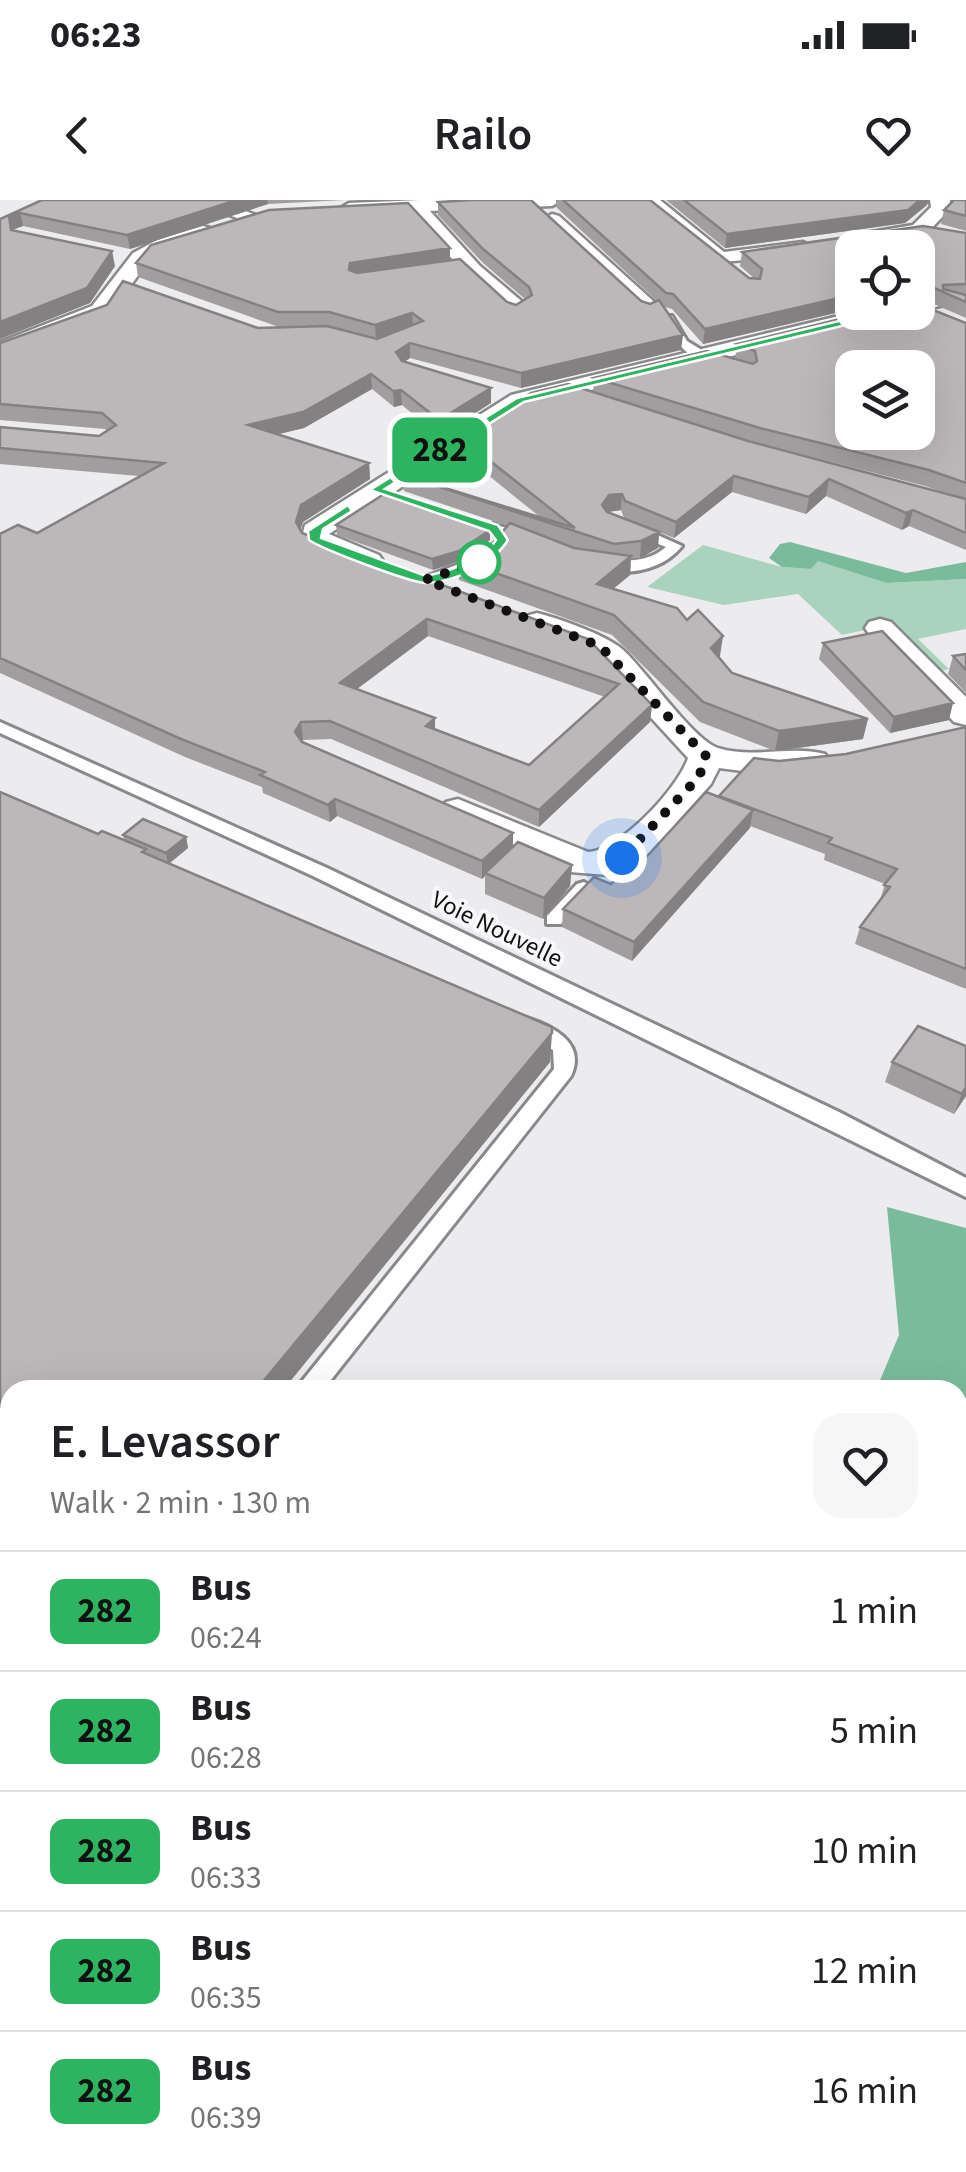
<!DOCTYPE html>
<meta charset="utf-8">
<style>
:root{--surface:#fff;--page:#f6f6f6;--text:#202124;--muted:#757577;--line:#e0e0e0}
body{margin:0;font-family:"Source Sans 3",sans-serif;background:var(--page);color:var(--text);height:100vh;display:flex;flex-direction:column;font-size:38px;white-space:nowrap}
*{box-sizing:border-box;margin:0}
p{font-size:32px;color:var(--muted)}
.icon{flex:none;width:55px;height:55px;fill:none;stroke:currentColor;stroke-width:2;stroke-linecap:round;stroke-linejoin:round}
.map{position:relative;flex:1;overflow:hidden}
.side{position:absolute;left:0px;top:1180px;width:968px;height:792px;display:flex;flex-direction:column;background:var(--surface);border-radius:30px 30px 0 0;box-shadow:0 10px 40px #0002}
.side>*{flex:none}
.badge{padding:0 20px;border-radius:15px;font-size:35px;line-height:65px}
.fabs{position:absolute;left:835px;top:30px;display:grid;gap:20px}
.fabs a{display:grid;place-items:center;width:100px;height:100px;border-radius:20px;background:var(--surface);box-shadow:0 10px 40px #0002;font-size:50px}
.you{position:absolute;width:50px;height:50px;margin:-25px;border:8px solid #fff;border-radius:50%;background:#1a73e8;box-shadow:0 0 0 15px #1a73e833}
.map>.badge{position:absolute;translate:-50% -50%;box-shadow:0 0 0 5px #fff}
.round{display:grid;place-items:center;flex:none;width:105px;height:105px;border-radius:30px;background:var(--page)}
.summary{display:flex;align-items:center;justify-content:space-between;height:170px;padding:0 50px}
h1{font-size:48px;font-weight:600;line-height:75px}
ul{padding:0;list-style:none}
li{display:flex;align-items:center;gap:30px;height:120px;padding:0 50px;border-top:2px solid var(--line)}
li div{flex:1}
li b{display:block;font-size:38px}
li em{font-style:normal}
li .badge{min-width:110px;font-weight:700;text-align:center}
.status{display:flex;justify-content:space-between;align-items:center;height:70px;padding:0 50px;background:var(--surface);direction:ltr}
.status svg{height:28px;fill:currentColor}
header{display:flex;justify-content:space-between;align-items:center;height:130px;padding:0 50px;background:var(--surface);font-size:45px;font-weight:600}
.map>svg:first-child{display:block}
.green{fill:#aad3be}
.forest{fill:#7abb9b}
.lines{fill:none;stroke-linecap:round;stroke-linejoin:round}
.lane-casing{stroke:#89888b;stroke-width:6}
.street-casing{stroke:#89888b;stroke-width:5}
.lane{fill:#fff;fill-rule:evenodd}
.street{fill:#fff;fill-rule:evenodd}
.rail-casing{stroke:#2c2c2d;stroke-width:14}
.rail{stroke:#f9f8fb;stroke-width:10;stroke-dasharray:31;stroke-linecap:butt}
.wall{fill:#a29e9f;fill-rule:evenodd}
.shaded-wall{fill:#848182}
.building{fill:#bcb8b9;stroke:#848182;stroke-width:2.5;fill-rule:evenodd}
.line{fill:#2cb461;stroke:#fff;stroke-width:2.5}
.walk{stroke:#111112;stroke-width:10;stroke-dasharray:0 18}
.stop-dot{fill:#fff;stroke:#2cb461;stroke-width:5}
.labels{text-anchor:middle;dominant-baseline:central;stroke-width:8;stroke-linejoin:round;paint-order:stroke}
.street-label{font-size:25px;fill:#111112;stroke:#f9f8fb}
</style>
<div class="status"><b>06:23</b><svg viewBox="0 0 49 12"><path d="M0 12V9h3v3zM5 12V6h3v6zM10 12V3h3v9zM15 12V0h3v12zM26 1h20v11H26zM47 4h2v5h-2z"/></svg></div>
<header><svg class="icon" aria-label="back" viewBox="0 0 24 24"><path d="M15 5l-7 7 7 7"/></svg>Railo<svg class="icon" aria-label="heart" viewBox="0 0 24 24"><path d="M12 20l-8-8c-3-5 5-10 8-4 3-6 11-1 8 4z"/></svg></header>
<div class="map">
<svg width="966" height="1972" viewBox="0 0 966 1972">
<rect width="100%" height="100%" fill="#ecebee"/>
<!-- green -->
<path class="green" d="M703,345L782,367L811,369L818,360L888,383L966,379V429L918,439L949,469L941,471L892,424L842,435L798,394L724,405L647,387Z"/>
<!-- forest -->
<path class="forest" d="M790,342L906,373L966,362V379L887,383L818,361L811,369L782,367L769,358L780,344Z
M887,1007L966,1028V1425L958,1430V1190H876L899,1135Z
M10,1689V1950L0,1956V1695Z
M966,1741V1906L958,1912V1745Z
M608,1962H882V1963L868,1972H593Z
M132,1963V1962L271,1963L256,1972H118Z"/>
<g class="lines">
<!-- lane casing -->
<g class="lane-casing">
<path id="lane" d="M664,116H672L687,141L723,163V169C697,168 668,139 664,116Z
M493,324L538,337L540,340L533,344L488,331L486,328Z
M625,325H635L682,346C661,372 626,375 594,370L592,367C614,353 639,370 666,347L625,331Z
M487,353L494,357L492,360L430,383L418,380Z
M0,522L327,668L839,912L966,978V997L313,676L0,533Z
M584,682L593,688L591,692L561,724H547V716L577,684Z
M523,817C551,825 587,842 571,876L323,1190H295L554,869L553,850L516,829L513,824L516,819Z
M10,1543V1581L0,1585V1547Z"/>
</g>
<!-- street casing -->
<g class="street-casing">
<path id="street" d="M187,0H217L261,17L251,23Z
M420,0H562L552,6L430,11L480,66L525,104L528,109L525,114H509L466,74L409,12L349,15L339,9L349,3Z
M638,0H660L724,52L803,42L813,48L803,54L713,63Z
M930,0H950L951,8L926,34L866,45L856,39L866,33L913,25L931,7Z
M552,14L559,16L661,108L658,113H642L542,20Z
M203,26L210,28V36L171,49L148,62L108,116L0,157V142L92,106L133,53L157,40Z
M966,86V100L918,111V99Z
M855,112H896L893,117L529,205L329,334L379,355L383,361L379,367C359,372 314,357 301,340L305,325L511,195Z
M537,413C558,418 606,435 622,449C645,469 692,539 718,548C753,559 791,545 825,554L830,561L825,568L775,575L719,568L711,584L645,658L607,675L570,672L446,618L440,610L446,602L458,599L588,652C620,651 678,588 688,558L598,460L526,428L522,422L526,416Z
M880,419L891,422L966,497V525L954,522L869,434L865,428L869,422Z"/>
</g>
<!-- lane -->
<use href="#lane" class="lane"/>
<!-- street -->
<use href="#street" class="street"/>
<!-- rail casing -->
<g class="rail-casing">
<path id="rail" d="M958,1481L966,1477
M958,1643L966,1638
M958,1693L966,1688
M64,1972L78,1962
M365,1972L381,1962
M466,1972L480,1962"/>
</g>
<!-- rail -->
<use href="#rail" class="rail"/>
</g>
<!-- wall -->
<path class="wall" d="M42,0H345L268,4L130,49L23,26L12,30L115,66L90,103L0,139V19Z
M556,0H650L749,78L755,79L740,66L742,52L966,33V118L920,98L852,48V109L703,144L672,109L665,107L681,150L521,188L410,158L404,162L491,188V203L439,236L402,205L394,207L372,189L304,228L278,234L369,263L370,279L303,322L300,330L302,333L588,439L652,505L650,522L539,627L331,539L303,540L302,541L513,633V647L572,665L570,686L543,719L485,694V676L482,679L337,616L330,622L263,593L262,587L185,557L0,473V334L37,333L139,276L0,264V227L99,236L107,231L105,229L0,220V143L279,127L138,77L136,63L450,61L507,102L516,105L525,99L483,63L438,15V2L641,101L650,104L657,101L556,7ZM428,436L605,497L529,565L435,529V518L357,489Z
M666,0H929L927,5L905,23L725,48Z
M953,0H966V31L941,24L944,10Z
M966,123V350L909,326L902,330L826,296L806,314L732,292L674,338L659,332L658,348L640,358H631L630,375L613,389L720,456L719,457L732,473L863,539L775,551L700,522L612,435L459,380V362L433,370L337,335L336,325L490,330V340L465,357L488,348L508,326L404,291L403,275L540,317L462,254L461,238L593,192L594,178L735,159L737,144ZM773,247L925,286L942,292ZM621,310L624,318L642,325L608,312Z
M823,443L949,520L890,533L819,459Z
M966,454V493L948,474L953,456Z
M966,527V789L855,744L860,727L880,700L885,684L824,660L825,654L750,626L632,761L562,727L563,709L627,678L719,597L779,561L846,554Z
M0,592L98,634L124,640L123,635L186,637L188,648L169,664L550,862L0,1538Z
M892,862L966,896L954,914L885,882Z"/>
<!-- shaded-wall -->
<path class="shaded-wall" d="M237,0H267L268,4L130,49L127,35Z
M920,0H929L927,5L905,23L725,48L727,34Z
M20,13L23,26L12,30L14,44L9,16Z
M450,48V62L350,84V63Z
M112,51L115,66L90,103L0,139V122Z
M923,83L920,98H918V84Z
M852,95V109L703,144L705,129Z
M412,113L413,127L376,140L375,125Z
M683,135L681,150L521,188V173Z
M410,143V158L396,167V152Z
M371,174L372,189L304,228L250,241L248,225Z
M491,188V203L439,236V220Z
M401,190L402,205L394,207L393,191Z
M369,263L370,279L303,322L297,339L296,322L301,305Z
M734,276L732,292L674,338L676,322Z
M829,279L826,296L806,314L809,297Z
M622,294L621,310L608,312L601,322L602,305L609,295Z
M913,310L909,326L902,330L906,313Z
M490,330V340L459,361L433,370L432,359Z
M659,332L658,348L640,358L641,341Z
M631,356L630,375L595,404L597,384Z
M427,419L428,436L342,500L340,483Z
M723,436L720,456L708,468L711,448Z
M953,503L949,520L890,533L894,517Z
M652,505L650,522L539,627V610Z
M435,518V536L426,526Z
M868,519L863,539L775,551L779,531Z
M301,522L303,540L297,549L295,532Z
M335,599L337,616L330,622L328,605Z
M753,610L750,628L632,761L634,742Z
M513,633V651L485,673V676L482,679V661Z
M186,637L188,648L168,664L166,653Z
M572,665L570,686L543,719L544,698Z
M552,833L550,862L283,1190H256Z
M966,887V896L954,914L962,894Z
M10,1488V1525L0,1538V1500Z"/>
<!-- building -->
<path class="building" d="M42,0H237L127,35L20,13L9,16L11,30L112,51L87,88L0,122V19Z
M472,0H531L641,101L650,104L659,100L683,135L521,173L410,143L396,152L402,161L491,188L439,220L401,190L393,191L371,174L303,212L248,225L369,263L301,305L296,322L302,333L588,439L652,505L539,610L330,521L301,522L295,532L302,542L513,633L482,661L335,599L328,605L260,575L265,572L181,539L0,458V334L18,325L37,333L164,263L0,248V227L99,236L116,225L102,213L0,204V143L107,105L123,81L258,128L327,126L377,139L423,121L412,113L375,125L329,112H278L136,63L151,45L269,10L408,3L450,48L350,63L349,70L357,73L460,59L507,102L516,105L532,95L529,87L483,49L438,2ZM427,419L619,484L529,565L426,526L435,518L340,483Z
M563,0H650L749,78L760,79L762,69L742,52L923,26L966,33V84L943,85V89L966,95V102L923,83L918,84V93V48H852V95L705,129L673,94L666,93Z
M684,0H920L908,10L727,34Z
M954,0H966V16L944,10Z
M918,104L966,123V283L929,270L760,228L594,178L707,151L753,164L757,161L755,151L737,144L869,112H918ZM852,168H918V232H852Z
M568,184L748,241L966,299V333L913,310L906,313L829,279L809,297L734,276L676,322L625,301L622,294L609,295L602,305L607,312L659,332L641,341L614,344L403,275L575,328L461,238L531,193Z
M387,292L486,324L490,330L459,351L432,359L336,325Z
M510,323L574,348L631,356L597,384L677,408L687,420L698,410L723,436L711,448L732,473L868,519L779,531L703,502L614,415L459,360L488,348Z
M882,431L953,503L894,517L823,443Z
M966,454V470L953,456Z
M966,527V769L860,727L890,687L884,685L897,669L828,643L832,638L719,596L754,558L779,561L846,554Z
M0,592L98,634L102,631L146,649L142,652L552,827V833L256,1190H10V1488L0,1500Z
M706,592L753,610L634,742L563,709L594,677L611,684L620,675L627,678Z
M143,619L186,637L166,653L123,635Z
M518,642L572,665L544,698L485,673Z
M918,826L966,846V887L962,894L892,862Z"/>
<!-- line -->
<path class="line" d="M885,110L888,115L524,202L385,289L498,325L508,340C494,363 455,382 427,383C413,384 322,349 309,340L308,331L348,305L352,311L323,329L321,338L426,376C448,371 484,360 496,340L489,331L370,290L517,198Z"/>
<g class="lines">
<!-- walk -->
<path class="walk" d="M479,362L425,380L600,446L706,556L699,577L622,658"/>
</g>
<!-- markers -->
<circle class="stop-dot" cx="479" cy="362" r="20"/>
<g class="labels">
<!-- street labels -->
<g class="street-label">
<text transform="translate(497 729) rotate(26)">Voie Nouvelle</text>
</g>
</g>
</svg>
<div class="fabs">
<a><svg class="icon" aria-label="locate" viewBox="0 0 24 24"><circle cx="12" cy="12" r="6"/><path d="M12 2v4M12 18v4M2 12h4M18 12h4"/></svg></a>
<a><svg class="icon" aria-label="layers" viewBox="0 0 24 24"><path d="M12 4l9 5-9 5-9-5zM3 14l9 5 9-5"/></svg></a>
</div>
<div class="you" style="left:622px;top:658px"></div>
<b class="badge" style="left:440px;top:250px;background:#2cb461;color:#111">282</b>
<section class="side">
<div class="summary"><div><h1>E. Levassor</h1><p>Walk · 2 min · 130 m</p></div><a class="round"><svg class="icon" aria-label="heart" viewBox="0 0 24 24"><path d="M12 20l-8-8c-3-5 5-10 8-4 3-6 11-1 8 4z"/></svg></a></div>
<ul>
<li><span class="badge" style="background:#2cb461;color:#111">282</span><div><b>Bus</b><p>06:24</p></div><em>1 min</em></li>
<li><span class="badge" style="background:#2cb461;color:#111">282</span><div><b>Bus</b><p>06:28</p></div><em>5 min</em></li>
<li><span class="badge" style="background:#2cb461;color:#111">282</span><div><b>Bus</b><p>06:33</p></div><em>10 min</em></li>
<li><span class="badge" style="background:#2cb461;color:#111">282</span><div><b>Bus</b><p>06:35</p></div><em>12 min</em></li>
<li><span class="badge" style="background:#2cb461;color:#111">282</span><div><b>Bus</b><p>06:39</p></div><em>16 min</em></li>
</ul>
</section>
</div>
